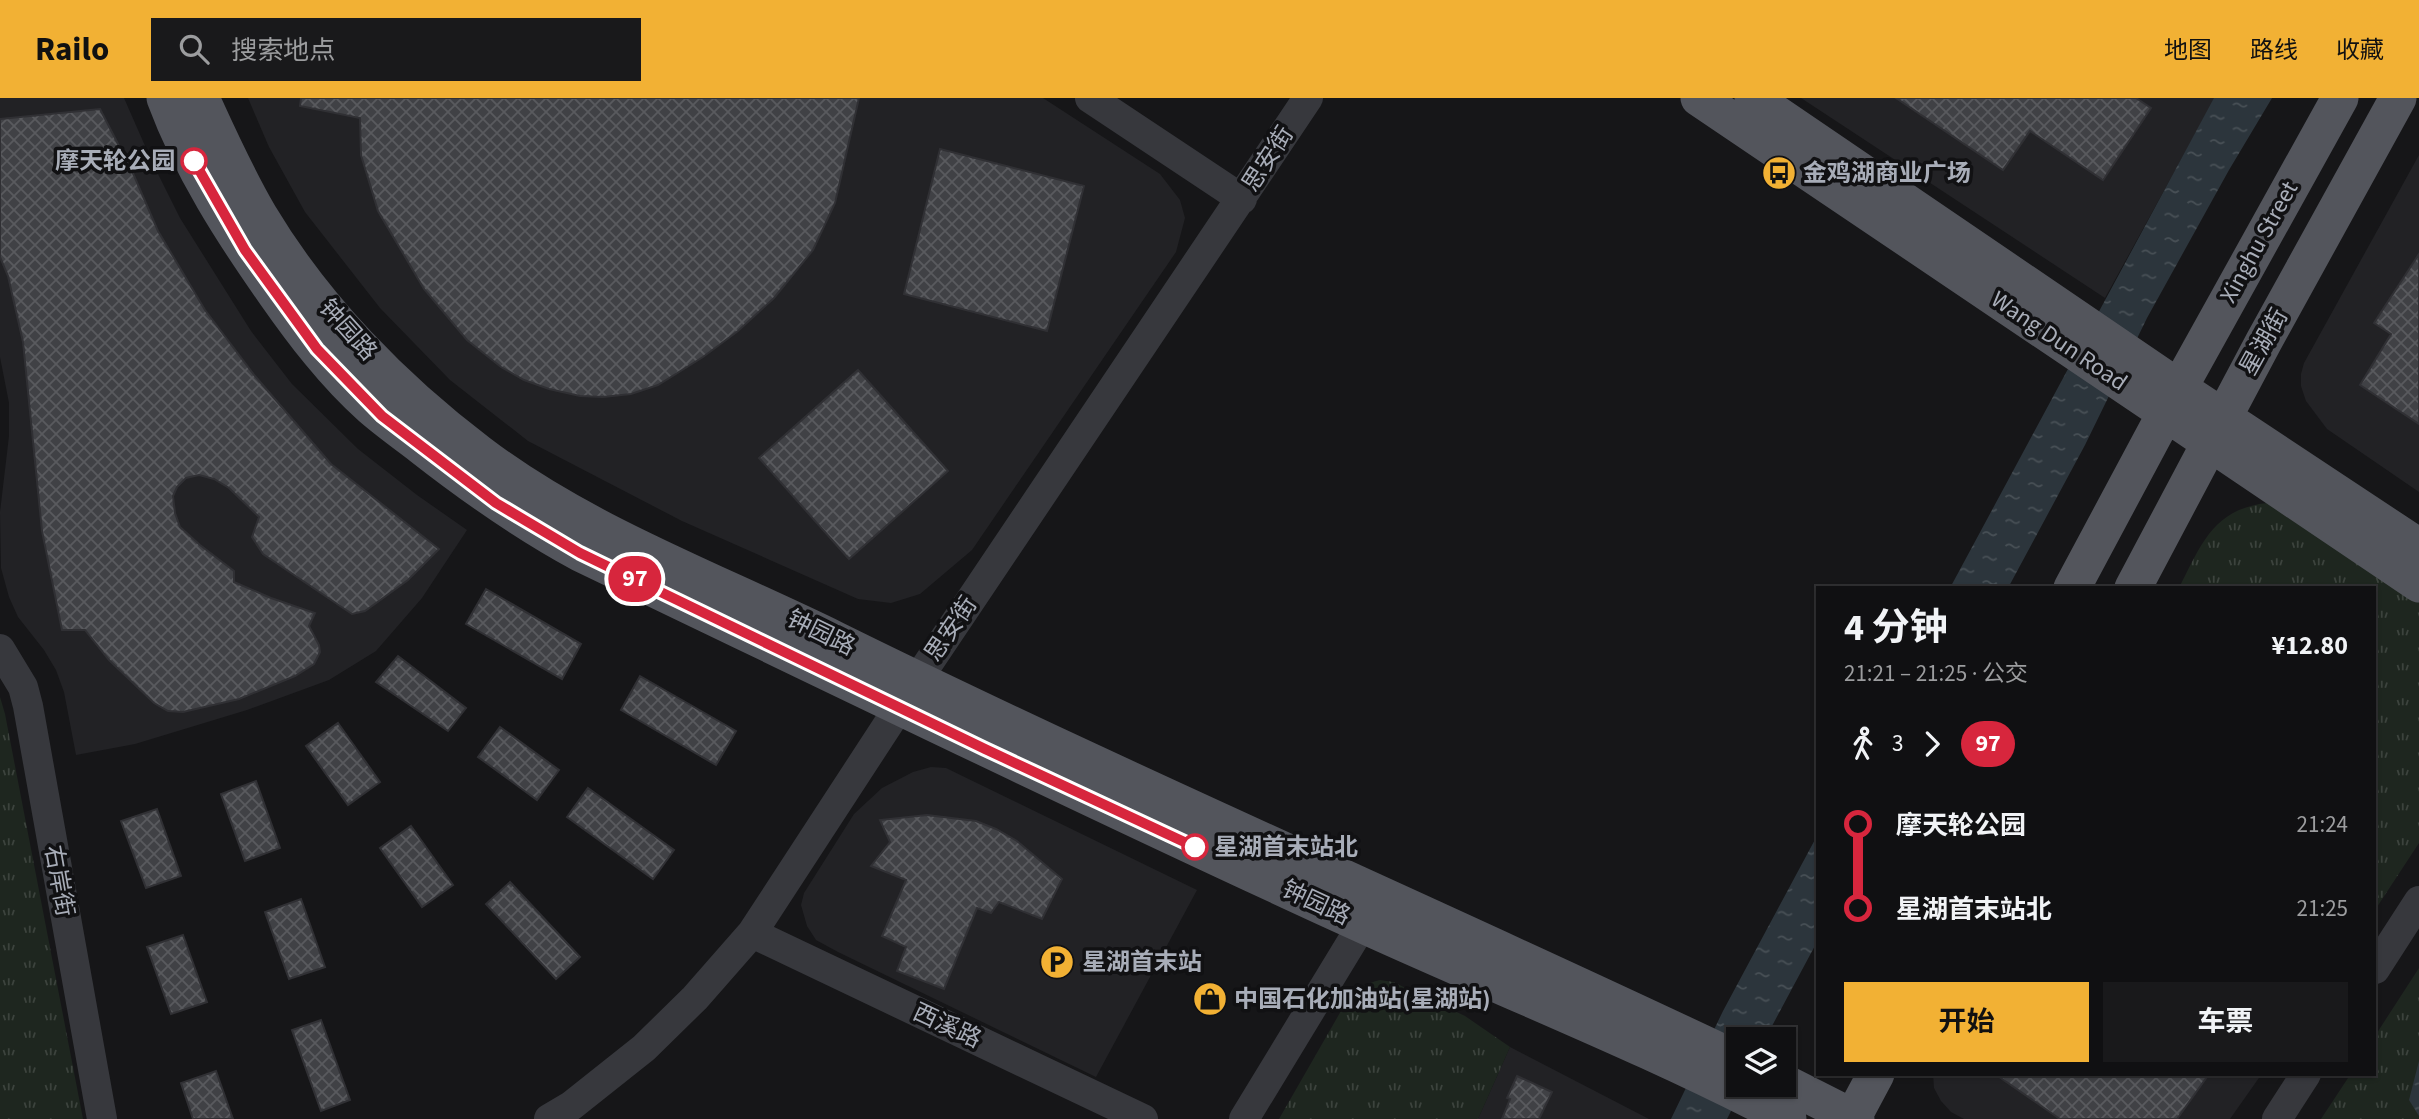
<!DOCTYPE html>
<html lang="zh">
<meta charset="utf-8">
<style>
:root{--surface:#101012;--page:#19191b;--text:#f1f3f6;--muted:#9c9d9f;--line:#303032;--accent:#f2b134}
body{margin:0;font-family:"Source Sans 3","Noto Sans SC",sans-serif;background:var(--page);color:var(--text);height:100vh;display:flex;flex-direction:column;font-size:26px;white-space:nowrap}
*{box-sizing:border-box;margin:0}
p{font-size:23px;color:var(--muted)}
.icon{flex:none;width:38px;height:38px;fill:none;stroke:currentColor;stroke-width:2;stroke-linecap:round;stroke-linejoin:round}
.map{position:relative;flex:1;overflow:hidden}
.details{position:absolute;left:1816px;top:488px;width:560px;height:490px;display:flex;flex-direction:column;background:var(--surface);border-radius:0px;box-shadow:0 2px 5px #0004,0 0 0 2px var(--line)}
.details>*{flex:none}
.badge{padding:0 14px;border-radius:23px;font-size:24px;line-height:46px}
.controls{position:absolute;left:1726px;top:929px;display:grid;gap:14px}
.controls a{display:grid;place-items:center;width:70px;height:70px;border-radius:0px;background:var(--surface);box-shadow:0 2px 5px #0004,0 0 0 2px var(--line);font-size:35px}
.map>.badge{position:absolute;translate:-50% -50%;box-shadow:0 0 0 4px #fff}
.legs{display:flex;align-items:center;gap:10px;height:77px;padding:0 28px;font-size:23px}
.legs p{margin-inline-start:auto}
.overview{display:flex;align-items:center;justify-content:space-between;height:119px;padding:0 28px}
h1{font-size:38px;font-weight:700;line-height:52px}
.button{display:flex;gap:14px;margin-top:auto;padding:14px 28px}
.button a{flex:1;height:80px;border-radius:0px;background:var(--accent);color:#111;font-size:28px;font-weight:700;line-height:80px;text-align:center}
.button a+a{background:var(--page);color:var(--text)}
ul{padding:0 28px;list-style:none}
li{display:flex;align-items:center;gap:24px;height:84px;font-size:26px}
li i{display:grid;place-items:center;width:10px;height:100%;margin:0 9px;background:currentColor}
li i::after{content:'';width:18px;height:18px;margin:-9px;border:5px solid;border-radius:50%;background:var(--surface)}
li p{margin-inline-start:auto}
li:first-child i{background:linear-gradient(#0000 50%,currentColor 0)}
li:last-child i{background:linear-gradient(currentColor 50%,#0000 0)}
header{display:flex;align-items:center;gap:42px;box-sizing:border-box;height:98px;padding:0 35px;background:var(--accent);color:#111}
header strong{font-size:33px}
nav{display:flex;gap:38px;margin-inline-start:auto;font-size:24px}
.search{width:490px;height:63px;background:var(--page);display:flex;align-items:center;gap:18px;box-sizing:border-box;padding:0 24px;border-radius:0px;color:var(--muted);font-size:26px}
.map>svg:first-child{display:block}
.built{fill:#222225}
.grass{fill:url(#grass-tufts)}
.water{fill:url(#water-ripples)}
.building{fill:url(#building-cross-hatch);stroke:#303034;stroke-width:2}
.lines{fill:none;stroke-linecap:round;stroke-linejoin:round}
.minor{stroke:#37383d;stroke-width:30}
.major{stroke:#53555c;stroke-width:37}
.line-1-casing{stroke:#fff;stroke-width:16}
.line-1{stroke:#d7263d;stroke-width:10}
.stop-1-dot{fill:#fff;stroke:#d7263d;stroke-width:3.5}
.labels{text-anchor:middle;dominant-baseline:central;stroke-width:7;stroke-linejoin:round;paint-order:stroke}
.street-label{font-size:24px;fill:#a8adb8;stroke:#111113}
.stop-label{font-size:24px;font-weight:bold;fill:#a8adb8;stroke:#111113;text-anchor:end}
.poi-label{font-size:24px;font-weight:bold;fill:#a8adb8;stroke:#111113;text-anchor:start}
</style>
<header>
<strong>Railo</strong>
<div class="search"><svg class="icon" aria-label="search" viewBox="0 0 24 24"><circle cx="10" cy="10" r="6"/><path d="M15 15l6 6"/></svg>搜索地点</div>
<nav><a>地图</a><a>路线</a><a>收藏</a></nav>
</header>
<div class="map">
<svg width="2419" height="1021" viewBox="0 0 2419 1021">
<defs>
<pattern id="grass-tufts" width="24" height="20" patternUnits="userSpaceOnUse" patternTransform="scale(1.75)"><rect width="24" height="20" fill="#1e261f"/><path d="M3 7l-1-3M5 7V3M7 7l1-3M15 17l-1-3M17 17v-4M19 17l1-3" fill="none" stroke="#3c433d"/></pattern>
<pattern id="water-ripples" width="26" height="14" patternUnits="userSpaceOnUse" patternTransform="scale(1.75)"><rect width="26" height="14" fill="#2c353c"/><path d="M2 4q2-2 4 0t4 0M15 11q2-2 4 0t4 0" fill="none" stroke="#485056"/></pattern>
<pattern id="building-cross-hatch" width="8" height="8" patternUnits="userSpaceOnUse" patternTransform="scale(1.75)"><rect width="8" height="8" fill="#404145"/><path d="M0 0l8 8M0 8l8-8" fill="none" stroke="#595a5e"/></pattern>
</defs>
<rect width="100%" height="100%" fill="#161618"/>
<!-- built -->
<path class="built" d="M0,0H124L153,66L180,120L251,233L292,286L358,351L417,397L467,432L422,500L376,553L329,582L247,612L135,646L76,657L64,594L56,572L44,552L18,519L9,499L1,470L0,414L9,338V305L0,259Z
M248,0H1043L1160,76L1180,102L1185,120L1176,154L972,452L920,496L891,505L858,501L682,423L528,343L450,282L380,210L305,114L269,49Z
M1801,0H2215L2105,200Z
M2419,57V394L2327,331L2306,303L2301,288V276L2304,265Z
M931,669L946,670L1197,792L1096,979L838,854L816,842L807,828L801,807L804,795L854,716L882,690L913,674Z
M1510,949L1649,1021H1478Z
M1933,976L2261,977L2230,1021H1964L1951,1014L1941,1003L1934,990Z"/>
<!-- grass -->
<path class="grass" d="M2267,405L2419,504V745L2375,812V490H2179C2201,447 2213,411 2267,405Z
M0,599L5,616L83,1021H0Z
M2419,870V1021H2321L2350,977L2375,976V938Z
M1380,882L1393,884L1465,918L1510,949L1478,1021H1279L1345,906C1355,892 1364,886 1380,882Z"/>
<!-- water -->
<path class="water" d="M2214,0H2272L2229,72L2147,220L2085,347L2008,490H1950Z
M1818,736V842L1765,941L1738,942V987H1744L1727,1021H1671L1723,913Z
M2419,963V1018L2409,1002Z"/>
<!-- building -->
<path class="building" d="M301,0H859L835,105L813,152L774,200L738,233L703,259L658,287L631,296L603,299L580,298L549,291L524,282L501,269L467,242L424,191L378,113L361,57L360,20L300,8Z
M1896,0H2136L2151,10L2103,82L2030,33L2003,72Z
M100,11L132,73L158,133L205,212L255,278L331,366L439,451L408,482L365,513L352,516L263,456L252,439L259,419L229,390L214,381L199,377L186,380L177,389L173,398L175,415L180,429L200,447L234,473V484L271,500L315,515L309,528L319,547L320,554L314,566L295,578L239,601L183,614L168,613L154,605L109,562L85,532H62L42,433L23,244L8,178L0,159V21Z
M940,51L1084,88L1047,233L904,196Z
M2419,156V326L2360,287L2391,236L2374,225Z
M858,272L948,373L849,461L759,360Z
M486,491L581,546L562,581L466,526Z
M398,558L466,610L448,633L376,584Z
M640,578L736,633L716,667L621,612Z
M338,625L380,684L348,707L306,648Z
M500,629L559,672L537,702L478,659Z
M256,683L280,750L245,763L221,696Z
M588,690L674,752L653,781L567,719Z
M157,711L181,778L146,790L121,723Z
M927,717L976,723L996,731L1017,743L1062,781L1042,821L999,804L991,815L977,810L944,891L897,873L906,849L882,838L906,782L871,768L890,744L880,722Z
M411,728L453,787L422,809L380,750Z
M510,784L580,859L556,881L486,806Z
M301,801L325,869L289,881L265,814Z
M183,837L207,904L171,916L147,849Z
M321,922L350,1002L321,1013L292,932Z
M216,973L233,1021H193L181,985Z
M1995,976H2209L2177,1021H2060Z
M1517,978L1552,994L1539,1021H1502L1510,1001L1507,1000Z"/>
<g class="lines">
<!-- minor -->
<path class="minor" d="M1090,0L1242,101
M0,551L23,589L28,608L102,1021
M752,835L1143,1021
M2375,871L2419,803
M549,1021L571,1008L644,950L695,900L752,835L917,582L1308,0
M1244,1021L1373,809
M2277,1021L2306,976"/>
<!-- major -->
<path class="major" d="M165,0C191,70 232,134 275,195C303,235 334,276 371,309C387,323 404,335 421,348C472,388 523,424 580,455C840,580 1099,706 1361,826C1503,891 1649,948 1788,1021
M201,0C219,40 237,79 259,117C314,209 394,291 479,355C584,435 716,483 834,541C1132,688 1437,819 1738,962
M1699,0L2419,486
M1753,0L2179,290L2419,449
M2072,490L2179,290L2340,0
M2133,490L2264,243L2398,0
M1783,984L1856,1021
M1852,1021L1876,976"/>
</g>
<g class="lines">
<!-- line-1 casing -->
<g class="line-1-casing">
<path id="line-1" d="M194,63L245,152L317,251L382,318L496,405L580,455L985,651L1195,749"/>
</g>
<!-- line-1 -->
<use href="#line-1" class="line-1"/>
</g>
<!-- icons -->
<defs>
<g id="bus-disc" transform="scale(1.75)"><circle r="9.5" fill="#f2b134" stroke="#111113"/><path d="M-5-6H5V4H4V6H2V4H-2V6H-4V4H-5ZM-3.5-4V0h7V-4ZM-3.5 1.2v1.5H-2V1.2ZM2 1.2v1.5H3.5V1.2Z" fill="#111"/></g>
<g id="parking-disc" transform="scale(1.75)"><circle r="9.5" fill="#f2b134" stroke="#111113"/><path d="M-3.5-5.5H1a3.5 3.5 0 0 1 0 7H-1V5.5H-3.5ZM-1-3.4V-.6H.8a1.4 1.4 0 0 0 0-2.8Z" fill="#111"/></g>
<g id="shop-disc" transform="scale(1.75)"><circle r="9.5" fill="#f2b134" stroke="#111113"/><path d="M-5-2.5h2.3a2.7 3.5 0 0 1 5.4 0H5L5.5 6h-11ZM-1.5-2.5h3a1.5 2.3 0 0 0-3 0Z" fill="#111"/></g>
</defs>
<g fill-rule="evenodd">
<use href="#bus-disc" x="1779" y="75"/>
<use href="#parking-disc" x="1057" y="864"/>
<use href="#shop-disc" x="1210" y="901"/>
</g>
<!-- markers -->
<g class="stop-1-dot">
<circle cx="194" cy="63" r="12"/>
<circle cx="1195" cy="749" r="12"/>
</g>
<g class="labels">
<!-- street labels -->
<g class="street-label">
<text transform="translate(1268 61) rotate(-57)">思安街</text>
<text transform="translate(2259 144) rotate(-61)">Xinghu Street</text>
<text transform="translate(348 232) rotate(48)">钟园路</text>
<text transform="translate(2059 243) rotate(34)">Wang Dun Road</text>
<text transform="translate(2264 244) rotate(-61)">星湖街</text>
<text transform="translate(951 531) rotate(-56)">思安街</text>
<text transform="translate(821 535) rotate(26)">钟园路</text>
<text transform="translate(59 783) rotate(80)">右岸街</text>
<text transform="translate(1316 805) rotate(25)">钟园路</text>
<text transform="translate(947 928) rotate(25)">西溪路</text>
</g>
<!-- stop labels -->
<g class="stop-label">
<text x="175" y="63">摩天轮公园</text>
<text x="1214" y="749" text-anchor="start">星湖首末站北</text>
</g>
<!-- poi labels -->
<g class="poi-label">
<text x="1803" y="75">金鸡湖商业广场</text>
<text x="1082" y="864">星湖首末站</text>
<text x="1234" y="901">中国石化加油站(星湖站)</text>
</g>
</g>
</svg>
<div class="controls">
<a><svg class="icon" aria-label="layers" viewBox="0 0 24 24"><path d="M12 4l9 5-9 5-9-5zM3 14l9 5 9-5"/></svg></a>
</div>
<b class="badge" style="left:635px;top:481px;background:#d7263d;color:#fff">97</b>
<section class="details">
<div class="overview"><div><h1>4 分钟</h1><p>21:21 – 21:25 · 公交</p></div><b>¥12.80</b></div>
<div class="legs"><svg class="icon" aria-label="walk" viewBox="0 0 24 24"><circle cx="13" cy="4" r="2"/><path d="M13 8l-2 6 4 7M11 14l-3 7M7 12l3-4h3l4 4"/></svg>3<svg class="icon" aria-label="forward" viewBox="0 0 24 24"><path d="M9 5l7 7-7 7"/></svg><b class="badge" style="background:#d7263d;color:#fff">97</b></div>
<ul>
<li><i style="color:#d7263d"></i><b>摩天轮公园</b><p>21:24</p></li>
<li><i style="color:#d7263d"></i><b>星湖首末站北</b><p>21:25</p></li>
</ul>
<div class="button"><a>开始</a><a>车票</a></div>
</section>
</div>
